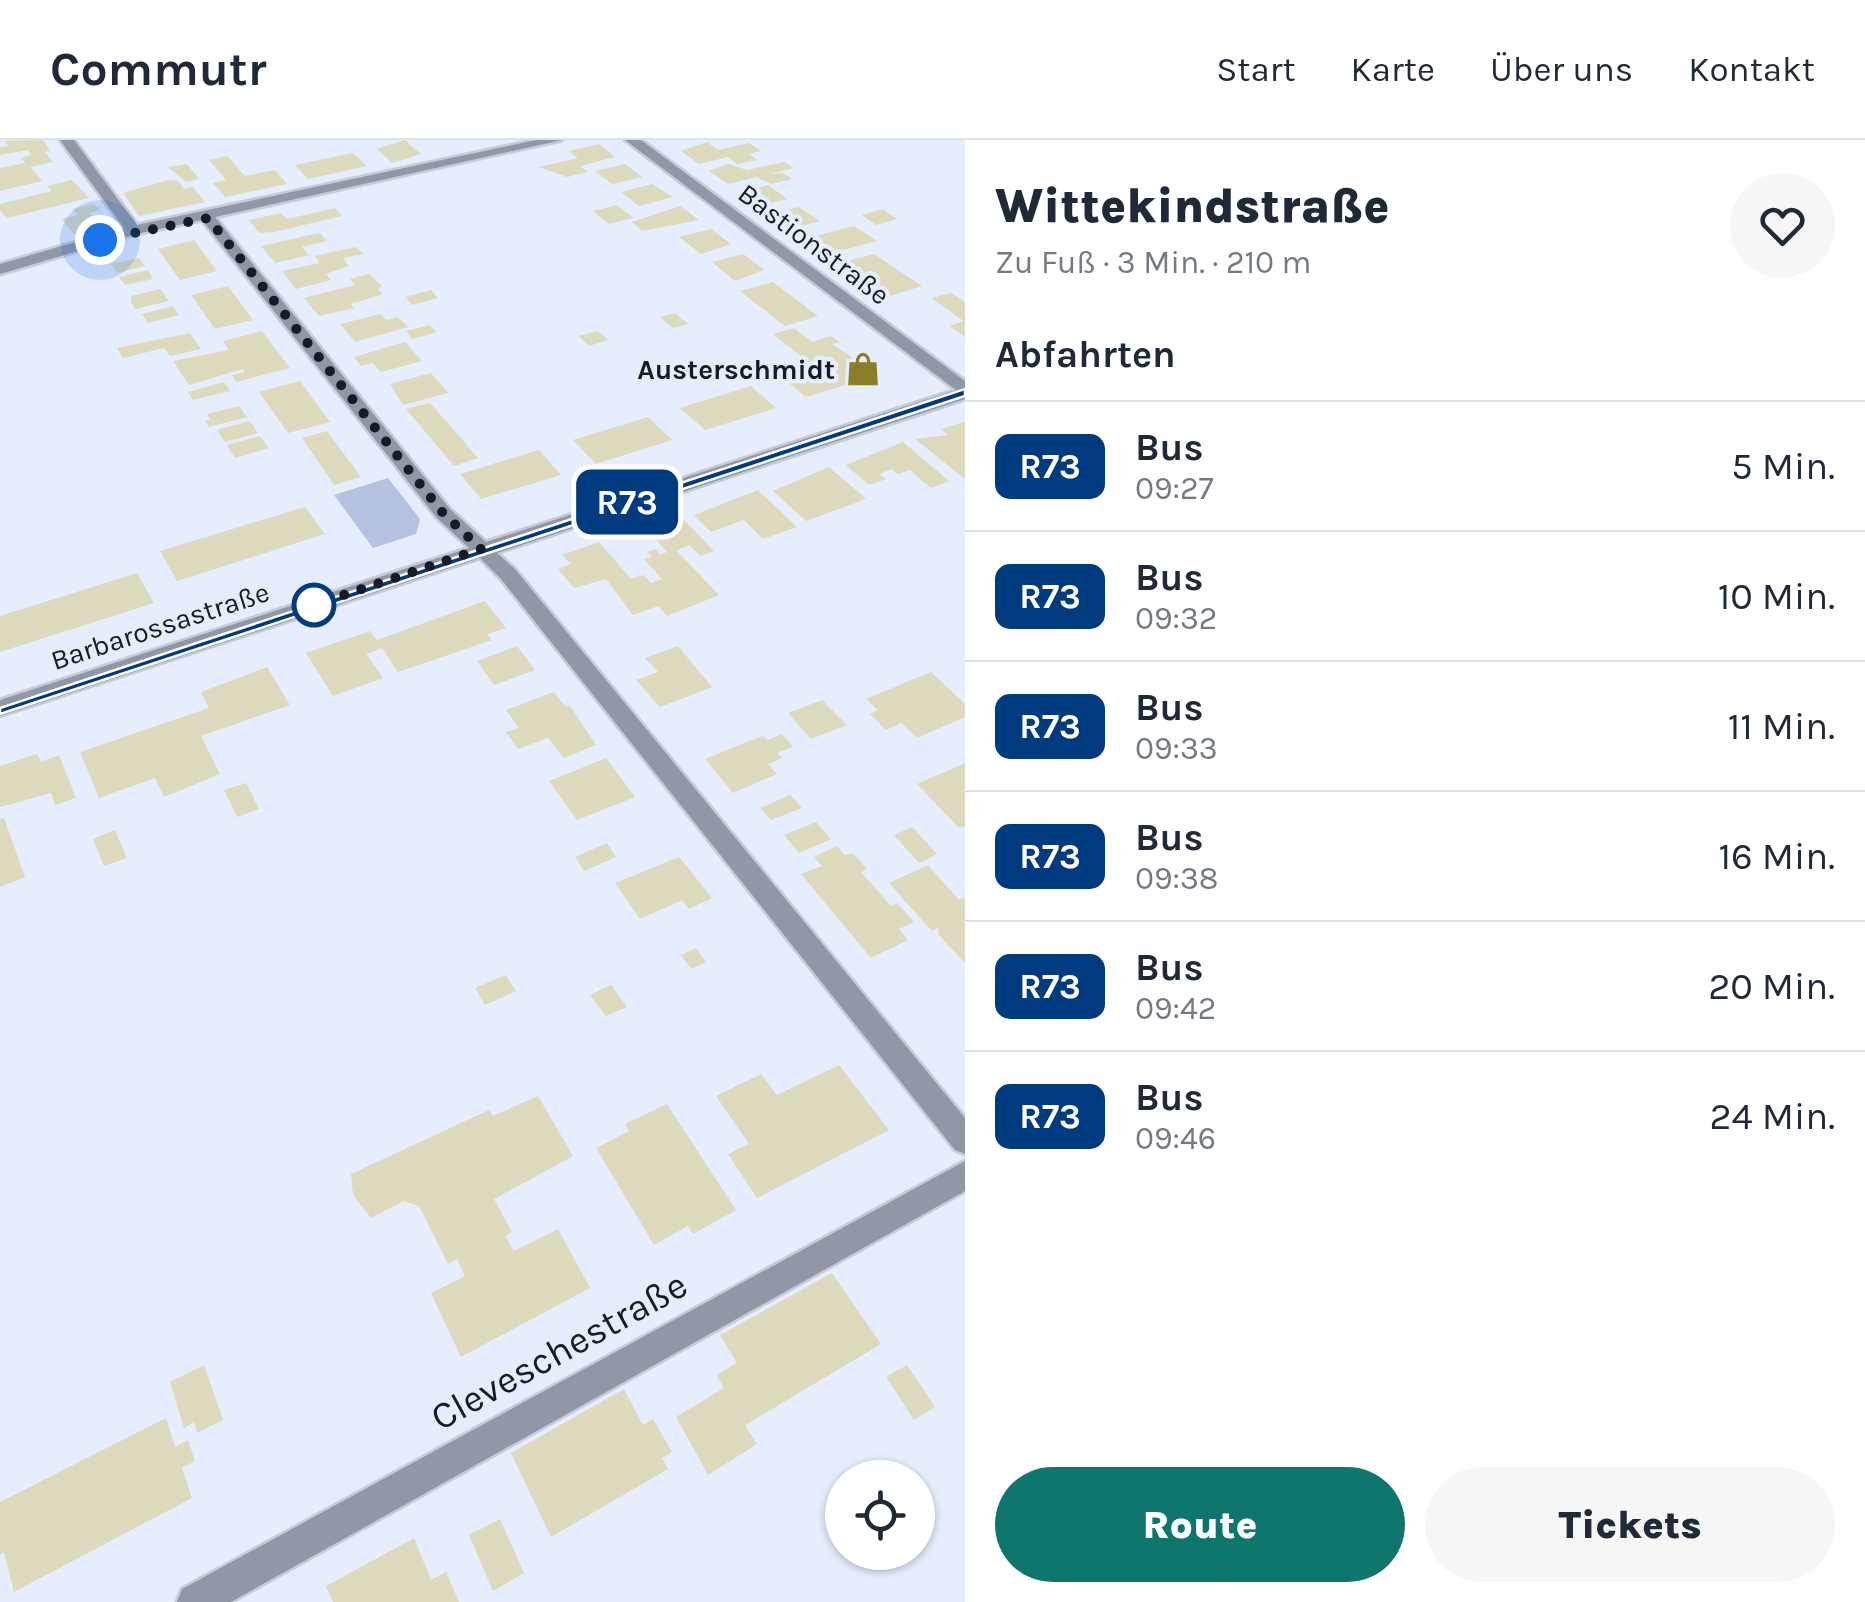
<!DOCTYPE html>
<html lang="de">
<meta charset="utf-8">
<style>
:root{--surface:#fff;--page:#f6f6f7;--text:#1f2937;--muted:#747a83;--line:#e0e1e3;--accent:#0f766e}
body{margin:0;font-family:Karla,sans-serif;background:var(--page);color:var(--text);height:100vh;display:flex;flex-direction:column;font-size:38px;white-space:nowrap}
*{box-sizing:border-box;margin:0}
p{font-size:32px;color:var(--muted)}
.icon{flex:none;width:55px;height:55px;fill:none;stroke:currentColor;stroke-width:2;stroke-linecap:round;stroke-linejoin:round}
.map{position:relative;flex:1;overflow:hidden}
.sheet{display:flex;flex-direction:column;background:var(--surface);width:900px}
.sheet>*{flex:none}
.badge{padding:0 20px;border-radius:15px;font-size:35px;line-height:65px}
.fabs{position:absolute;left:825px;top:1320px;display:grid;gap:20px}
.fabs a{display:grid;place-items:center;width:110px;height:110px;border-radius:50%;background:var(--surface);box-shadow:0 2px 8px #0004;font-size:50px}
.you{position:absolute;width:50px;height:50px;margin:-25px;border:8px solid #fff;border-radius:50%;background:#1a73e8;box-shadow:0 0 0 15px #1a73e833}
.map>.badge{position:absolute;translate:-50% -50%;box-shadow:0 0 0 5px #fff}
h2{padding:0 30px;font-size:38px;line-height:90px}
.round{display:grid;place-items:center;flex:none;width:105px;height:105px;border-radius:52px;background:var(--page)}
.summary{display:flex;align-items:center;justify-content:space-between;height:170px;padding:0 30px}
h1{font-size:48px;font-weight:800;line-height:75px}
.primary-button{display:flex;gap:20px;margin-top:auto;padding:20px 30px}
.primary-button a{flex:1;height:115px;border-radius:60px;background:var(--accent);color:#fff;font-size:40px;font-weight:800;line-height:115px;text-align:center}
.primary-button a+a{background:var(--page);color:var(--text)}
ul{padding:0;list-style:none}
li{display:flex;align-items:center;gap:30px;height:130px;padding:0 30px;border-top:2px solid var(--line)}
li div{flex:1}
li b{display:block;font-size:38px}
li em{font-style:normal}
li .badge{min-width:110px;font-weight:700;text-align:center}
header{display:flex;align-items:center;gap:60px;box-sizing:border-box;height:140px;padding:0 50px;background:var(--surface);border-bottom:2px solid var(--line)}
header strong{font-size:48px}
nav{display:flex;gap:55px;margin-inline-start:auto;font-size:35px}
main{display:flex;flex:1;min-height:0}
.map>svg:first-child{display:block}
.green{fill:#b4c1e1}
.building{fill:#dcd9bd}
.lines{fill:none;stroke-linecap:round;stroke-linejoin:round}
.minor-casing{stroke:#c5cbda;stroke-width:5}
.minor{fill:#9197a5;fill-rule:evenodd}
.line{fill:#003b80;stroke:#fff;stroke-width:2.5}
.walk{stroke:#171b24;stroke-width:10;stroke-dasharray:0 18}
.stop-dot{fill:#fff;stroke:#003b80;stroke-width:5}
.labels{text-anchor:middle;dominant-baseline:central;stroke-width:9;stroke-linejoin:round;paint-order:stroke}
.far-street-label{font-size:28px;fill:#171b24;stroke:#e6edfd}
.far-poi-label{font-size:28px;font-weight:bold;fill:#171b24;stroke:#e6edfd;text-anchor:end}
.near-street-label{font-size:38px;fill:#171b24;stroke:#e6edfd}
</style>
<header>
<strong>Commutr</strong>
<nav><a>Start</a><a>Karte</a><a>Über uns</a><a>Kontakt</a></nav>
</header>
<main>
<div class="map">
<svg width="965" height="1462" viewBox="0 0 965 1462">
<rect width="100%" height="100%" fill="#e6edfd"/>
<!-- green -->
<path class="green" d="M388,338L420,379L416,394L373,408L334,355Z"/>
<!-- building -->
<path class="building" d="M43,0L50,11L44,12L53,22L30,27L42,41L0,51V28L25,23L21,18L31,15L28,10L0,15V7L8,6L4,1Z
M405,0L421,14L392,23L377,9Z
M707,2L718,10L749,3L761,11L749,14L758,20L737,24L728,17L699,24L681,11Z
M599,4L615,17L580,26L588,32L567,37L539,27L578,18L569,11Z
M353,13L367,26L308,39L295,25Z
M227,16L245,36L275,30L287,44L225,57L213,43L226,40L209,20Z
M784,22L794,28L769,34L783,33L792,39L772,44L756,37L728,44L709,31L728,24L747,30Z
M187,24L199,39L186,42L168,27Z
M625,24L642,37L612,44L595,31Z
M72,40L89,58L7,78L0,70V64L52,51L47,46Z
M168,40L178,41L184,49L193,47L205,62L139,76L123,53Z
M652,44L673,57L639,66L621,52Z
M768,45L788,59L758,66L739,52Z
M94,64L100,70L89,73L102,87L74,94L62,79L78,75L73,69Z
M617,65L633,78L609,84L593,71Z
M680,66L699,80L642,91L632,82Z
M799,67L820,81L790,89L770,74Z
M335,68L342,76L274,92L259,93L249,80L281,73L287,79Z
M882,69L897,79L876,85L862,75Z
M854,86L877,101L825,115L803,99Z
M711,89L731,104L701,114L679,97Z
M319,93L327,101L302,107L309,115L275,123L261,106Z
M194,100L217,131L180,140L158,109Z
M356,107L363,114L343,118L349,126L326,134L331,140L296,149L282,131L320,123L315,116Z
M743,114L765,130L735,141L712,122Z
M874,114L922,146L890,156L843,122Z
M139,118L145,126L117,133L111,124Z
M148,130L153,139L125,145L119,137Z
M369,134L382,146L378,149L383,154L351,164L354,168L319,176L304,158L355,145L350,139Z
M773,142L818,176L785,186L740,151Z
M228,146L253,180L215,189L191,155Z
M160,149L169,161L135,169L131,162V156Z
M431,150L438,158L412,165L405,157Z
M951,153L965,162V197L949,186L964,181L931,158Z
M173,166L179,175L148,183L142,174Z
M675,173L688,184L673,188L660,177Z
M381,174L386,180L398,177L408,187L355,202L340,184Z
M430,185L437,192L412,199L406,191Z
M794,188L812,202L831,196L840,202L832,204L878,235L806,257L780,236L813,226L773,194Z
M262,191L290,228L236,242L232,235L245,232L243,229L189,245L173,221L229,210L223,201Z
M598,191L608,200L589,206L578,196Z
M190,193L201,209L170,216L164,208L123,218L117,208Z
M405,202L422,221L381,232L373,223L361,226L354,217Z
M431,233L448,253L403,265L390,244Z
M300,241L330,282L288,293L259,252Z
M224,242L230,251L193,260L188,252Z
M751,246L776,268L705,290L680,268Z
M430,263L454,290L478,318L454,326L406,269Z
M239,266L247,277L209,287L205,281L210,280L207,274Z
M648,277L672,300L596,324L573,300Z
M250,281L258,293L225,302L217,290Z
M965,282V339L915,299L948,295L941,289Z
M327,291L361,337L334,345L302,298Z
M260,296L269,308L235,318L227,305Z
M903,302L949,341L931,348L910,330L898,334L892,329L879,334L886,339L869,345L846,325Z
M539,310L561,335L481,359L460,334Z
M829,327L866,359L806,381L773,351Z
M758,350L797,387L763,399L744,380L711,392L694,375Z
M305,367L325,394L177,441L160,411Z
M680,376L714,411L700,416L690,405L676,410L719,455L667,476L658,466L633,475L606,439L574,448L558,429L571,424L562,415L599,402L631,439L644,435L651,443L662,439L644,419L653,417L647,412L656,409L660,415L667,412L645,387Z
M137,433L154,463L0,512V476Z
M485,461L506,488L487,494L492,500L398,532L382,508L366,514L383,538L333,556L306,513L370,491L377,500Z
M517,506L535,530L494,545L477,521Z
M678,506L712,547L660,567L636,540L658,532L645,518Z
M267,527L290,565L201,596L220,634L164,657L155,638L99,658L80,612L209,568L201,552Z
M931,532L965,564V577L917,598L902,583L886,590L870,574L878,570L866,559Z
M554,552L566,567L570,566L596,605L564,618L548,598L518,609L506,592L519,588L506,570Z
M822,560L847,585L811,599L788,573Z
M782,594L793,607L777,613L782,618L768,624L777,634L733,653L705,619L762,596L768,600Z
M37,614L41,622L59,615L76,658L55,665L51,653L0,667V626Z
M606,618L635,657L577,680L549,641Z
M965,623V686L959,688L917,644Z
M246,643L259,669L237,677L224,650Z
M790,655L802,668L771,680L760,668Z
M4,678L25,737L0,747V680Z
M816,682L831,699L799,713L784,695Z
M912,687L937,714L919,723L894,695Z
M115,690L127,718L104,726L93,699Z
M607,703L616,717L584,731L575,717Z
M837,706L845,715L853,713L867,729L861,732L891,766L897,763L914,782L899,789L908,800L871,818L801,734L822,726L814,717Z
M679,717L712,758L689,769L682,760L640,779L615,743Z
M928,725L959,760L965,757V823L939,795L938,788L932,791L889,743Z
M696,808L706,822L691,829L681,815Z
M506,835L516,851L485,865L475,848Z
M611,845L627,867L606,876L590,855Z
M839,925L889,990L757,1058L728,1014L749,1004L716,956L761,934L777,955Z
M538,956L573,1016L494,1059L512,1092L505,1096L514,1111L558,1089L590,1148L461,1217L431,1153L465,1136L457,1119L448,1124L419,1066L404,1061L371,1078L353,1055L351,1034L489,970L493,976Z
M667,964L736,1070L693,1094L688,1086L654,1105L596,1008L629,991L625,984Z
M832,1133L881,1204L745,1285L757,1304L708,1335L676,1277L724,1248L716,1235L737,1223L720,1195Z
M204,1225L223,1280L197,1293L194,1282L184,1288L170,1242Z
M907,1225L935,1267L914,1280L886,1237Z
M624,1249L643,1285L653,1279L672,1312L662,1318L668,1329L551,1397L511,1313Z
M166,1278L175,1307L188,1300L195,1321L182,1328L192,1358L14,1452L4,1412L0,1415V1362Z
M500,1379L524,1433L493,1451L469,1395Z
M414,1398L431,1440L446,1432L459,1462H333L326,1446Z"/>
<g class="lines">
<!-- minor casing -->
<g class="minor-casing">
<path id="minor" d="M60,0H74L137,85L536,0H562L215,77L450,369L486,402L956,250L625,0H641L965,241V259L497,413L515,429L965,978V1014L955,1010L501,439L480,418L0,576V560L469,408L436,377L202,80L136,94L0,134V124L124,88Z
M965,1021V1051L231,1462H177L182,1449Z"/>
</g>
<!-- minor -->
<use href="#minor" class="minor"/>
</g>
<!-- line -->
<path class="line" d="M965,249V256L6,572L0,574V568Z"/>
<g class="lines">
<!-- walk -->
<path class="walk" d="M100,100L208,78L443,373L481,409L314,465"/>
</g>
<!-- icons -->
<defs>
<g id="shop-bare" transform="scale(2.7)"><path d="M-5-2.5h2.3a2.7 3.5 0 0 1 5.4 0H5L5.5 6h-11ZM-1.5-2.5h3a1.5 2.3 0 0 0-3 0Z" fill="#897e25" stroke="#e6edfd" stroke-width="2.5" paint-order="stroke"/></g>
</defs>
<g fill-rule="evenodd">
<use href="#shop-bare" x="863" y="229"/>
</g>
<!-- markers -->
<circle class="stop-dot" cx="314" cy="465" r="20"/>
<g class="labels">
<!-- far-street labels -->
<g class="far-street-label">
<text transform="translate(814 104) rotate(37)">Bastionstraße</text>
<text transform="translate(160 486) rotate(-18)">Barbarossastraße</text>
</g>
<!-- far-poi labels -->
<g class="far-poi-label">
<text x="835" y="229">Austerschmidt</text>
</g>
<!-- near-street labels -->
<g class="near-street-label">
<text transform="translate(559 1211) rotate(-29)">Cleveschestraße</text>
</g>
</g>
</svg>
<div class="fabs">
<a><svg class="icon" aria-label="locate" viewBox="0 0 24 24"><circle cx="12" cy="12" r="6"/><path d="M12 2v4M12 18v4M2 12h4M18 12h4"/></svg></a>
</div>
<div class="you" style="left:100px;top:100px"></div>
<b class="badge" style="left:627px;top:362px;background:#003b80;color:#fff">R73</b>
</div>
<section class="sheet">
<div class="summary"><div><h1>Wittekindstraße</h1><p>Zu Fuß · 3 Min. · 210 m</p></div><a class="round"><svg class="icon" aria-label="heart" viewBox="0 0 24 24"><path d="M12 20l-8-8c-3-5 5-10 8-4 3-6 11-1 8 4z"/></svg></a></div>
<h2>Abfahrten</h2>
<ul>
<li><span class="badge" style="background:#003b80;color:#fff">R73</span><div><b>Bus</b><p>09:27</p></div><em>5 Min.</em></li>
<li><span class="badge" style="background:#003b80;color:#fff">R73</span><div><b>Bus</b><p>09:32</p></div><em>10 Min.</em></li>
<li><span class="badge" style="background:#003b80;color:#fff">R73</span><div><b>Bus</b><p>09:33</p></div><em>11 Min.</em></li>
<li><span class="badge" style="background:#003b80;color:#fff">R73</span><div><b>Bus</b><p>09:38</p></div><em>16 Min.</em></li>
<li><span class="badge" style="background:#003b80;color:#fff">R73</span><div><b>Bus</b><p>09:42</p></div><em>20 Min.</em></li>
<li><span class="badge" style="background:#003b80;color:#fff">R73</span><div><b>Bus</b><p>09:46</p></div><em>24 Min.</em></li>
</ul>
<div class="primary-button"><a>Route</a><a>Tickets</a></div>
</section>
</main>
